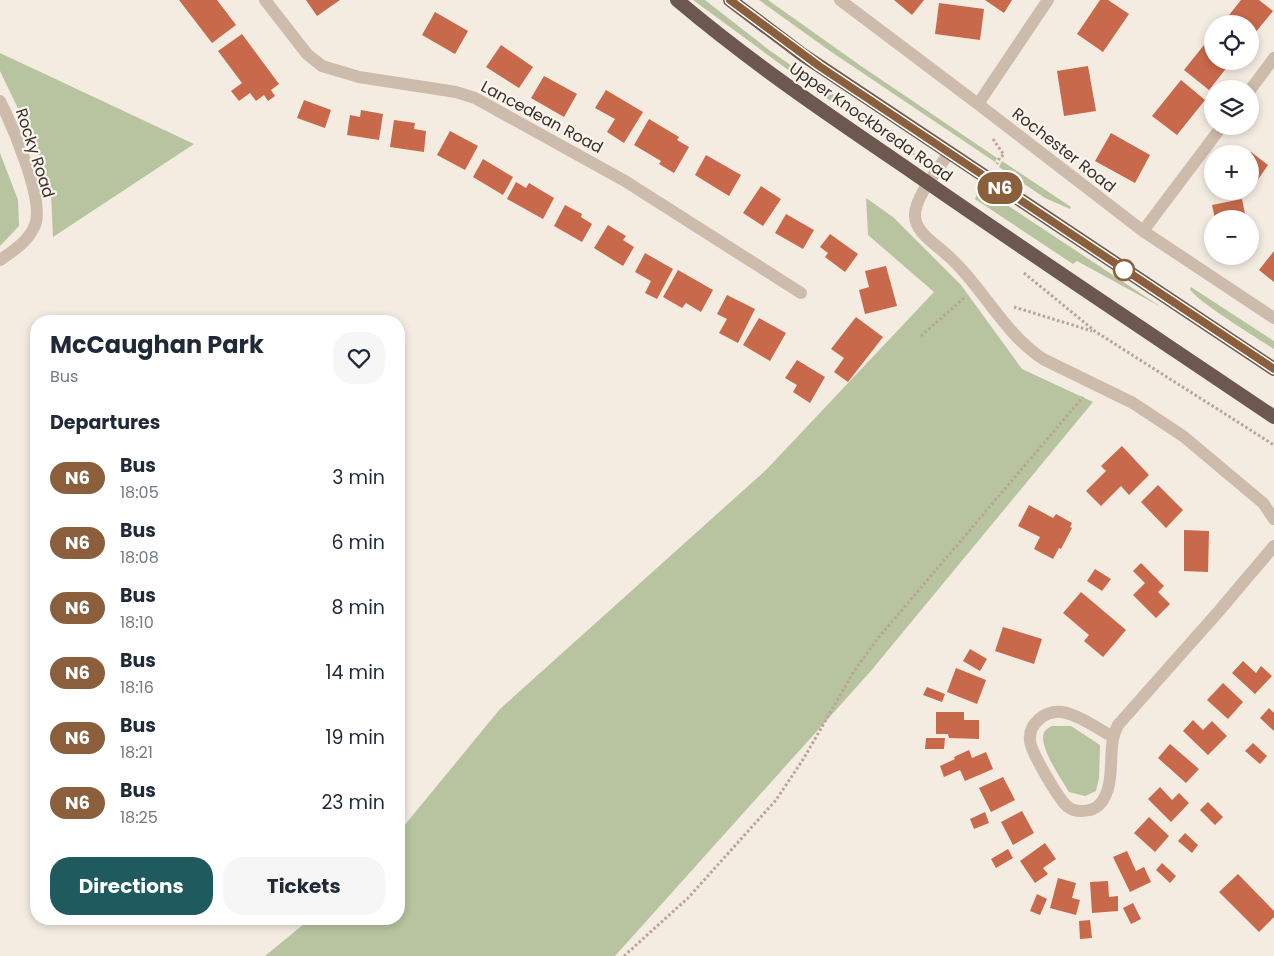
<!DOCTYPE html>
<meta charset="utf-8">
<style>
:root{--surface:#fff;--page:#f6f6f7;--text:#1f2937;--muted:#747a83;--accent:#1f5a5e}
body{margin:0;font-family:Poppins,sans-serif;background:var(--page);color:var(--text);height:100vh;display:flex;flex-direction:column;font-size:19px;white-space:nowrap}
*{box-sizing:border-box;margin:0}
p{font-size:16px;color:var(--muted)}
.icon{flex:none;width:28px;height:28px;fill:none;stroke:currentColor;stroke-width:2;stroke-linecap:round;stroke-linejoin:round}
.map{position:relative;flex:1;overflow:hidden}
.details{position:absolute;left:30px;top:315px;width:375px;height:610px;display:flex;flex-direction:column;background:var(--surface);border-radius:20px;box-shadow:0 2px 8px #0003}
.details>*{flex:none}
.badge{padding:0 10px;border-radius:16px;font-size:18px;line-height:32px}
.tools{position:absolute;left:1204px;top:15px;display:grid;gap:10px}
.tools a{display:grid;place-items:center;width:55px;height:55px;border-radius:50%;background:var(--surface);box-shadow:0 2px 8px #0003;font-size:25px}
.map>.badge{position:absolute;translate:-50% -50%;box-shadow:0 0 0 2px #fff}
h2{padding:0 20px;font-size:19px;line-height:45px}
.round{display:grid;place-items:center;flex:none;width:52px;height:52px;border-radius:20px;background:var(--page)}
.headline{display:flex;align-items:center;justify-content:space-between;height:85px;padding:0 20px}
h1{font-size:24px;font-weight:700;line-height:38px}
.cta{display:flex;gap:10px;margin-top:auto;padding:10px 20px}
.cta a{flex:1;height:58px;border-radius:20px;background:var(--accent);color:#fff;font-size:20px;font-weight:700;line-height:58px;text-align:center}
.cta a+a{background:var(--page);color:var(--text)}
ul{padding:0;list-style:none}
li{display:flex;align-items:center;gap:15px;height:65px;padding:0 20px}
li div{flex:1}
li b{display:block;font-size:19px}
li em{font-style:normal}
li .badge{min-width:55px;font-weight:700;text-align:center}
.map>svg:first-child{display:block}
.green{fill:#b8c4a0}
.building{fill:#c8694b}
.lines{fill:none;stroke-linecap:round;stroke-linejoin:round}
.path{stroke:#b9a596;stroke-width:3;stroke-dasharray:2.5 2.5;stroke-linecap:butt}
.minor{stroke:#cdbbac;stroke-width:12}
.trunk{stroke:#6c584f;stroke-width:14}
.line-casing{stroke:#fff;stroke-width:11}
.line{stroke:#8b5e3c;stroke-width:8}
.stop-dot{fill:#fff;stroke:#8b5e3c;stroke-width:2.5}
.labels{text-anchor:middle;dominant-baseline:central;stroke-width:4.5;stroke-linejoin:round;paint-order:stroke}
.street-label{font-size:16px;fill:#3b302b;stroke:#fbf5ee}
</style>
<div class="map">
<svg width="1274" height="956" viewBox="0 0 1274 956">
<rect width="100%" height="100%" fill="#f4ebe1"/>
<!-- green -->
<path class="green" d="M693,0H705L769,50L913,150L915,155L911,154L832,102Z
M759,0H768L861,66L997,158L995,162L830,51Z
M0,53L194,144L53,237L51,193L36,146L0,71Z
M0,153L18,200L19,226L0,246Z
M1002,161L1071,207L1070,209L1045,198L999,167Z
M983,189L1161,307L1077,261L1073,264L975,199L978,192Z
M866,198L893,217L961,285L1022,369L1093,402L870,672L615,956H265L310,919H399V832L500,709L766,470L934,292L868,235Z
M1191,287L1274,341V349C1259,339 1196,301 1190,289Z
M1052,726H1071L1100,745L1099,778L1096,791L1085,796L1069,792C1062,780 1036,743 1045,731C1047,729 1049,727 1052,726Z"/>
<!-- building -->
<path class="building" d="M179,0H217L236,25L212,43Z
M306,0H340L317,16Z
M894,0H924L912,15Z
M985,0H1012L1004,13Z
M1100,0H1108L1129,14L1103,52L1077,34Z
M1241,0H1259L1273,11L1250,39V24H1222Z
M939,3L984,9L980,40L935,34Z
M435,12L468,31L455,54L422,35Z
M242,34L279,84L271,90L275,96L268,101L264,95L256,101L250,93L239,101L231,91L242,83L218,51Z
M1212,35V61H1232L1209,90L1184,70Z
M501,45L533,67L519,88L486,67Z
M1088,66L1096,111L1064,116L1057,71Z
M544,76L577,94L564,117L531,98Z
M1181,80L1205,100L1177,135L1152,116Z
M606,90L643,112L624,143L607,132L615,119L595,108Z
M304,100L331,110L325,128L297,118Z
M361,110L383,114L379,140L347,135L350,115L360,117Z
M649,119L679,137L677,140L689,147L674,173L659,164L661,161L634,145Z
M394,120L415,123L414,129L426,131L424,152L390,147Z
M450,131L478,146L465,170L437,155Z
M1111,133L1150,155L1135,183L1095,161Z
M1251,152L1268,165L1255,184L1250,181Z
M706,155L741,175L729,196L695,175Z
M483,159L513,177L503,195L473,177Z
M516,182L526,188L529,183L554,198L543,219L507,199Z
M761,186L781,199L763,226L743,213Z
M1242,199L1246,219H1215L1212,205Z
M565,205L582,214L581,217L592,224L582,242L554,226Z
M786,214L814,230L803,249L775,233Z
M608,225L626,236L623,240L634,247L623,266L594,248Z
M830,234L858,254L845,272L825,257L828,253L820,247Z
M1274,251V282L1259,270Z
M645,253L673,269L657,299L645,293L651,281L635,272Z
M886,266L897,306L865,314L859,290L869,287L865,271Z
M678,270L713,290L701,312L686,303L682,308L663,297Z
M727,295L755,309L738,343L719,333L727,319L717,314Z
M856,317L883,337L848,382L834,372L844,358L831,349Z
M759,318L786,333L770,361L743,345Z
M797,360L825,377L810,403L793,392L797,385L785,378Z
M1122,446L1149,475L1129,495L1121,486L1101,506L1086,491L1106,471L1101,466Z
M1158,485L1183,510L1166,528L1141,502Z
M1029,505L1053,518L1056,514L1072,523L1070,527L1072,528L1061,549L1059,548L1053,559L1034,549L1040,537L1018,526Z
M1184,530L1209,531L1208,572L1184,571Z
M1141,563L1164,586L1158,592L1170,604L1156,618L1133,595L1145,583L1133,571Z
M1095,569L1111,579L1102,591L1087,581Z
M1081,592L1126,630L1103,657L1084,641L1089,635L1063,613Z
M1003,627L1042,639L1034,664L995,651Z
M970,649L987,659L980,671L963,661Z
M1243,661L1256,673L1261,666L1272,676L1255,694L1232,673Z
M956,668L986,680L977,704L947,692Z
M1223,683L1243,702L1228,719L1207,700Z
M927,687L945,694L942,702L923,695Z
M1269,708L1274,713V731L1260,718Z
M936,712H964V720H979V739L949,738L948,734H936Z
M1193,720L1203,730L1212,721L1227,736L1208,755L1183,731Z
M926,738H945L944,749H925Z
M1253,743L1267,756L1260,764L1245,751Z
M1170,744L1199,769L1186,783L1158,758Z
M969,750L972,758L986,752L993,769L965,781L960,770L944,777L940,766L955,759L954,757Z
M1003,777L1015,800L991,812L979,788Z
M1160,787L1172,800L1179,793L1189,803L1171,822L1148,799Z
M1208,802L1223,817L1215,825L1200,810Z
M1022,811L1034,833L1013,845L1001,822Z
M985,812L989,823L974,829L970,819Z
M1149,817L1169,836L1155,852L1134,833Z
M1185,833L1198,845L1192,853L1178,841Z
M1045,843L1056,859L1043,868L1048,874L1035,883L1020,861Z
M1008,849L1013,858L996,868L991,859Z
M1127,851L1136,871L1144,867L1151,882L1130,892L1113,857Z
M1162,863L1176,876L1170,883L1156,870Z
M1238,874L1274,911V917L1259,932L1219,892Z
M1058,878L1076,883L1072,898L1080,900L1076,915L1050,908Z
M1108,881L1109,897L1118,896V911L1092,913L1090,882Z
M1037,894L1047,899L1040,915L1030,911Z
M1133,903L1141,919L1131,924L1123,908Z
M1090,920L1092,938L1080,939L1079,921Z"/>
<g class="lines">
<!-- path -->
<path class="path" d="M993,139L1004,155L1000,157L997,164
M1024,273L1096,332L1274,445
M1014,307L1092,331
M921,336L964,298
M624,956L688,898L776,800L804,758L854,671L879,637L1083,397"/>
<!-- minor -->
<path class="minor" d="M265,0L307,54L322,66L359,77L456,92L475,98L625,181L801,293
M840,0L978,104L1143,231L1274,318
M1250,90L1274,58
M0,101C12,125 45,201 35,225C29,241 13,251 0,260
M978,104L1048,0
M949,153C939,168 914,198 915,216C916,233 934,243 945,253C982,285 1003,333 1043,359L1133,403L1183,436L1263,503L1274,519
M1143,231L1222,126
M1113,737C1097,728 1079,715 1062,712C1045,710 1028,724 1030,741C1031,752 1059,800 1068,807C1076,813 1092,812 1099,805C1115,789 1109,759 1113,739C1114,734 1116,729 1118,725L1219,611L1274,546"/>
<!-- trunk -->
<path class="trunk" d="M677,0C749,61 827,114 905,167C1027,252 1151,334 1274,417
M730,0L803,55L1274,369"/>
</g>
<g class="lines">
<!-- line casing -->
<g class="line-casing">
<path id="line" d="M730,0L819,66L1274,369"/>
</g>
<!-- line -->
<use href="#line" class="line"/>
</g>
<!-- markers -->
<circle class="stop-dot" cx="1124" cy="270" r="10"/>
<g class="labels">
<!-- street labels -->
<g class="street-label">
<text transform="translate(542 117) rotate(28)">Lancedean Road</text>
<text transform="translate(871 122) rotate(35)">Upper Knockbreda Road</text>
<text transform="translate(1064 150) rotate(38)">Rochester Road</text>
<text transform="translate(35 153) rotate(72)">Rocky Road</text>
</g>
</g>
</svg>
<div class="tools">
<a><svg class="icon" aria-label="locate" viewBox="0 0 24 24"><circle cx="12" cy="12" r="6"/><path d="M12 2v4M12 18v4M2 12h4M18 12h4"/></svg></a>
<a><svg class="icon" aria-label="layers" viewBox="0 0 24 24"><path d="M12 4l9 5-9 5-9-5zM3 14l9 5 9-5"/></svg></a>
<a>+</a>
<a>−</a>
</div>
<b class="badge" style="left:1000px;top:188px;background:#8b5e3c;color:#fff">N6</b>
<section class="details">
<div class="headline"><div><h1>McCaughan Park</h1><p>Bus</p></div><a class="round"><svg class="icon" aria-label="heart" viewBox="0 0 24 24"><path d="M12 20l-8-8c-3-5 5-10 8-4 3-6 11-1 8 4z"/></svg></a></div>
<h2>Departures</h2>
<ul>
<li><span class="badge" style="background:#8b5e3c;color:#fff">N6</span><div><b>Bus</b><p>18:05</p></div><em>3 min</em></li>
<li><span class="badge" style="background:#8b5e3c;color:#fff">N6</span><div><b>Bus</b><p>18:08</p></div><em>6 min</em></li>
<li><span class="badge" style="background:#8b5e3c;color:#fff">N6</span><div><b>Bus</b><p>18:10</p></div><em>8 min</em></li>
<li><span class="badge" style="background:#8b5e3c;color:#fff">N6</span><div><b>Bus</b><p>18:16</p></div><em>14 min</em></li>
<li><span class="badge" style="background:#8b5e3c;color:#fff">N6</span><div><b>Bus</b><p>18:21</p></div><em>19 min</em></li>
<li><span class="badge" style="background:#8b5e3c;color:#fff">N6</span><div><b>Bus</b><p>18:25</p></div><em>23 min</em></li>
</ul>
<div class="cta"><a>Directions</a><a>Tickets</a></div>
</section>
</div>
